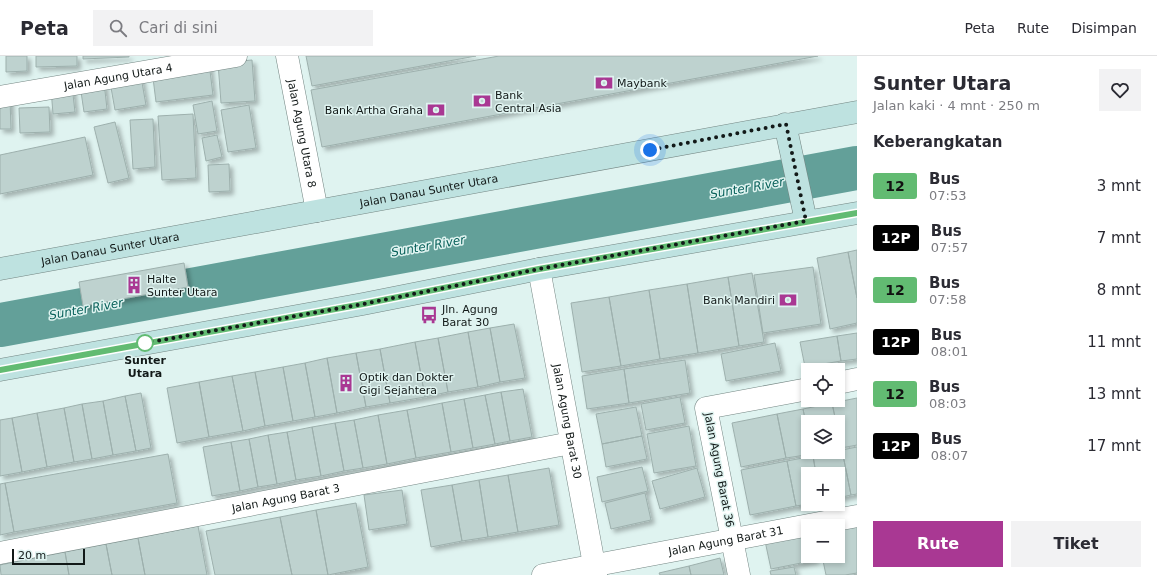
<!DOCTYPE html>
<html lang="id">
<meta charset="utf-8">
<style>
:root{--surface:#fff;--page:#f2f2f3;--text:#2b2b33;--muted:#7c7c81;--line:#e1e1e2;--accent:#a93893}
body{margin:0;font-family:"DejaVu Sans",sans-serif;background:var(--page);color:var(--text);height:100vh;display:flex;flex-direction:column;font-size:15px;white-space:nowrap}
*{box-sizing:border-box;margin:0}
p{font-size:13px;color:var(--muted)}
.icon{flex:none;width:22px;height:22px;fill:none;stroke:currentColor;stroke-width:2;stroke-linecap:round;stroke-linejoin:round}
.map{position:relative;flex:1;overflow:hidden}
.sheet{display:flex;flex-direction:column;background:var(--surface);width:300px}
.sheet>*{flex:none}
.badge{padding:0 8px;border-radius:3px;font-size:14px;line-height:26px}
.buttons{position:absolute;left:801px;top:307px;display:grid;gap:8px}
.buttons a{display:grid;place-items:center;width:44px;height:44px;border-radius:0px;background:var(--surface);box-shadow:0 2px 6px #0003;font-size:20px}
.scale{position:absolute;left:12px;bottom:10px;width:73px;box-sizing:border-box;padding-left:4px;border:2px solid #121918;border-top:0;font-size:11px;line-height:14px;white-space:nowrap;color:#121918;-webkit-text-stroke:3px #dff3f0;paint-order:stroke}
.you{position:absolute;width:20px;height:20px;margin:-10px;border:3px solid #fff;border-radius:50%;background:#1a73e8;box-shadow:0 0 0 6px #1a73e833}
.map>.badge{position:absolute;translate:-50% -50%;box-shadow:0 0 0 2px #fff}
h2{padding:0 16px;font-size:15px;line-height:36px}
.round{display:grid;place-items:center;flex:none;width:42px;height:42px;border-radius:0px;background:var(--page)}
.headline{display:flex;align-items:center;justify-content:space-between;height:68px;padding:0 16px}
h1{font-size:19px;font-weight:800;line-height:30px}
.button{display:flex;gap:8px;margin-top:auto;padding:8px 16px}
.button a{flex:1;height:46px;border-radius:0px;background:var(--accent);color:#fff;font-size:16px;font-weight:800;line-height:46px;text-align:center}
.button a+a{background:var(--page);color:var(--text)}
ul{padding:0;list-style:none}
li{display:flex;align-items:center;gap:12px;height:52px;padding:0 16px}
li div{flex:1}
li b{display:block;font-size:15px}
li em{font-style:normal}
li .badge{min-width:44px;font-weight:700;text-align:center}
header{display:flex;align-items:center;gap:24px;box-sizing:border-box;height:56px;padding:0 20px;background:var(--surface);border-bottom:1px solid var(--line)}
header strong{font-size:19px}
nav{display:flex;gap:22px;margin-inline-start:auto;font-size:14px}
.search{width:280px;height:36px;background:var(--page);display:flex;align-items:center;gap:10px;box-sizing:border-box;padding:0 14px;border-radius:0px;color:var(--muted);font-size:15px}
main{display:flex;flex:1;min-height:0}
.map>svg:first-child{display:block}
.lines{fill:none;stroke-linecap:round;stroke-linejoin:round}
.river{stroke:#63a099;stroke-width:44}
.building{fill:#bed2cf;stroke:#9db0ad;filter:url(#shadow)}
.minor-casing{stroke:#748683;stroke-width:23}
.secondary-casing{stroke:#748683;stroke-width:23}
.minor{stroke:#fff;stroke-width:22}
.secondary{stroke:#bee2e0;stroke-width:22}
.line-casing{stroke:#fff;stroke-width:9}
.line{stroke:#62bb72;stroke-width:6}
.walk{stroke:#121918;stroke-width:4;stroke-dasharray:0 7.2}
.stop-dot{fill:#fff;stroke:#62bb72;stroke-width:2}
.labels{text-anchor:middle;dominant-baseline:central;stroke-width:3;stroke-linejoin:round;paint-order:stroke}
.street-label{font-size:11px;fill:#121918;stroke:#dff3f0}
.poi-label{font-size:11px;fill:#121918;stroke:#dff3f0;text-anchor:start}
.stop-label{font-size:11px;font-weight:bold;fill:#121918;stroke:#dff3f0}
.water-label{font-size:12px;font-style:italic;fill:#08615a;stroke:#dff3f0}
</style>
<header>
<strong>Peta</strong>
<div class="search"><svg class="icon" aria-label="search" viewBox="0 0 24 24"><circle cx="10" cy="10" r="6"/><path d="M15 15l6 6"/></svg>Cari di sini</div>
<nav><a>Peta</a><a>Rute</a><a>Disimpan</a></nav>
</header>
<main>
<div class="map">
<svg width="857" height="519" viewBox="0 0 857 519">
<defs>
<filter id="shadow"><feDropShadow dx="3.5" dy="3.5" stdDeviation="2" flood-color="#0004"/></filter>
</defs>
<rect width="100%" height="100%" fill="#dff3f0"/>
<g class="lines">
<!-- river -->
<path class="river" d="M0,269L857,112"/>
</g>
<!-- building -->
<path class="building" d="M6,0H27V15L6,16Z
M36,0H77V10L36,11Z
M83,0H129V1L83,3Z
M306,0H476L312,30Z
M499,0H818L322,91L311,34Z
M252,4L255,45L221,47L218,7Z
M209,7L213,39L156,46L152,14Z
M141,21L146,49L115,54L110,26Z
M104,26L107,53L84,56L80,29Z
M72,30L75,56L53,58L51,33Z
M0,43H10L11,73H0Z
M212,45L217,75L198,78L193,49Z
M249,49L256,92L228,96L221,54Z
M49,51L50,76L20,77L19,52Z
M193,58L196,122L162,124L158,60Z
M153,63L155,111L133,113L130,64Z
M115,66L129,122L108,127L94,71Z
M217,79L222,101L206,105L202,82Z
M85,81L93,119L0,138V99Z
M229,108L230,135L209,136L208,109Z
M857,194V242L848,196Z
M848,196L857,242V267L830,273L817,202Z
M184,207L188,231L83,250L79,226Z
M813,211L821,268L763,277L754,219Z
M752,217L764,286L739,290L728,221Z
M728,221L739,290L698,297L687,228Z
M687,228L698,297L660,303L649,234Z
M649,234L660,303L621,310L609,241Z
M609,241L621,310L582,316L571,247Z
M514,268L525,322L500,326L490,272Z
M490,272L500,326L478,331L468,276Z
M468,276L478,331L448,336L438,282Z
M857,277V303L841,305L837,280Z
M837,280L841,305L805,311L800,286Z
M438,282L448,336L425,341L415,286Z
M415,286L425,341L390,347L380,293Z
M775,287L781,315L726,325L721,298Z
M380,293L390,347L366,351L356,297Z
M356,297L366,351L337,357L327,302Z
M327,302L337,357L315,361L305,307Z
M685,304L690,337L629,347L624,313Z
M305,307L315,361L293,365L283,311Z
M283,311L293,365L265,370L255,316Z
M624,313L629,347L587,353L582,320Z
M255,316L265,370L243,375L232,320Z
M232,320L243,375L209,381L199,326Z
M199,326L209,381L177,387L167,332Z
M523,333L532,381L510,385L501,336Z
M501,336L510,385L495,388L485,339Z
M141,337L151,392L136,395L125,340Z
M485,339L495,388L473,392L464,343Z
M125,340L136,395L113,399L103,345Z
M680,341L685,367L646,374L641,348Z
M857,342V389L841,392L838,377V366H836L832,347Z
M464,343L473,392L451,396L442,347Z
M103,345L113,399L92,403L82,348Z
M442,347L451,396L416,402L407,354Z
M832,347L836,366H808V378L803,353Z
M82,348L92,403L74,406L64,352Z
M636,351L642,380L602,388L596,358Z
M64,352L74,406L47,411L37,357Z
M803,353L808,378V396H812V398L786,402L777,358Z
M407,354L416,402L387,408L378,359Z
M37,357L47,411L22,416L12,362Z
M777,358L786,402L741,411L732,367Z
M378,359L387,408L363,412L354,364Z
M12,362L22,416L0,420V364Z
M354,364L363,412L344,415L335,367Z
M335,367L344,415L321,420L312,371Z
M689,370L696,410L654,417L647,378Z
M312,371L321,420L296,424L287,376Z
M287,376L296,424L277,428L268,379Z
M268,379L277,428L258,431L249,383Z
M642,380L647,403L606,411L602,388Z
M249,383L258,431L240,435L231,386Z
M231,386L240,435L212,440L203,391Z
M857,391V438L851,439L842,394Z
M842,394L851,439L838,442V418H816L813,400Z
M168,398L177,447L14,476L5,427Z
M813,400L816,418H808V448L796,450L787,405Z
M787,405L796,450L750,459L741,414Z
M642,411L648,435L602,446L597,421Z
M549,412L559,469L518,476L508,419Z
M697,412L705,441L660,453L652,425Z
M508,419L518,476L488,481L479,424Z
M479,424L488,481L462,485L452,429Z
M5,427L14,476L0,479V428Z
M452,429L462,485L431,491L421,434Z
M402,434L407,468L369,474L364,439Z
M645,437L651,464L611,473L605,447Z
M356,447L368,511L328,519L316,454Z
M316,454L328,519H292L280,461Z
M280,461L292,519H215L206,475Z
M198,470L207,519H145L138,482Z
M857,470V517L845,519H826L822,500H838V474Z
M808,477V500H815L816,504L771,513L765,485Z
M138,482L145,519H112L106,488Z
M106,488L112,519H69L65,496Z
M65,496L69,519H1L0,509Z
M720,502L724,519H691L689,510Z
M689,510L691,519H660L659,517Z
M794,511L796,519H771L770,515Z"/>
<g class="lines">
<!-- minor casing -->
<g class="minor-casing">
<g id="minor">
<path id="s1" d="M287,0L317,155"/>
<path id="s2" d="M0,41L236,0"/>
<path id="s3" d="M539,213L596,519"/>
<path d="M838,327L857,323"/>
<path id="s4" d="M0,497L571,387"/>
<path id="s5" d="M543,519L857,460"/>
<path d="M739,519L706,352L808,333"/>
</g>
</g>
<!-- secondary casing -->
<g class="secondary-casing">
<g id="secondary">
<path d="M785,68L806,165"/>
<path id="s6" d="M0,213L857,56"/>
<path d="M0,314L363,248L539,213L857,157"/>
</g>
</g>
<!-- minor -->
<use href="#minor" class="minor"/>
<!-- secondary -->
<use href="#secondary" class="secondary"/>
</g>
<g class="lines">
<!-- line casing -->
<g class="line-casing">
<path id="line" d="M0,314L363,248L539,213L857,157"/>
</g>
<!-- line -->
<use href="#line" class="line"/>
<!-- walk -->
<path class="walk" d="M145,287L363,248L539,213L806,165L786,68L650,94"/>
</g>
<!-- icons -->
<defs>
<g id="bank-bare" transform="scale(1.38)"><path d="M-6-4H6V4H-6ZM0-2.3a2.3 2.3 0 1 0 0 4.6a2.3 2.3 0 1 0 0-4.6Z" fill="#a93893" stroke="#dff3f0" stroke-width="2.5" paint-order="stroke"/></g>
<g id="building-bare" transform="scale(1.38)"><path d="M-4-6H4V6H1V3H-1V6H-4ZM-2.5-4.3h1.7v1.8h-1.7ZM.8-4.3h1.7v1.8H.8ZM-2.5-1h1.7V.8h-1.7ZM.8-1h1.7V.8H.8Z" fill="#a93893" stroke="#dff3f0" stroke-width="2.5" paint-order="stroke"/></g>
<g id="bus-bare" transform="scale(1.38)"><path d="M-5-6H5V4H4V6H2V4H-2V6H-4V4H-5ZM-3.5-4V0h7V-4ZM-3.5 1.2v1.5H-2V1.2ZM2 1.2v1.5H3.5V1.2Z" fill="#a93893" stroke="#dff3f0" stroke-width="2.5" paint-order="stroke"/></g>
</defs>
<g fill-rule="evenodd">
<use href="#bank-bare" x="604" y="27"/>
<use href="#bank-bare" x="482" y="45"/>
<use href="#bank-bare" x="436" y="54"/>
<use href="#building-bare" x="134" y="229"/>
<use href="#bank-bare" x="788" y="244"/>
<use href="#bus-bare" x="429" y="259"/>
<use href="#building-bare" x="346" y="327"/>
</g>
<!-- markers -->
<circle class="stop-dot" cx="145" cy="287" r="8"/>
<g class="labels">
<!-- street labels -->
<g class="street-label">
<text stroke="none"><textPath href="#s2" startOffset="120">Jalan Agung Utara 4</textPath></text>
<text stroke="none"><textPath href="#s1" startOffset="79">Jalan Agung Utara 8</textPath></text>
<text stroke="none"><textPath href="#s6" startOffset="436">Jalan Danau Sunter Utara</textPath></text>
<text stroke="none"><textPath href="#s6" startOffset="112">Jalan Danau Sunter Utara</textPath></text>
<text stroke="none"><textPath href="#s3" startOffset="155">Jalan Agung Barat 30</textPath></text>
<text transform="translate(719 414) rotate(79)">Jalan Agung Barat 36</text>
<text stroke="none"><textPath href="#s4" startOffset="291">Jalan Agung Barat 3</textPath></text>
<text stroke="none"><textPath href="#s5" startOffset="186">Jalan Agung Barat 31</textPath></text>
</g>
<!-- poi labels -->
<g class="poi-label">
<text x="617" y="27">Maybank</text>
<text x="495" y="39">Bank<tspan x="495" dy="13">Central Asia</tspan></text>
<text x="423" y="54" text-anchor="end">Bank Artha Graha</text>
<text x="147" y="223">Halte<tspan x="147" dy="13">Sunter Utara</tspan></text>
<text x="775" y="244" text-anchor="end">Bank Mandiri</text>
<text x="442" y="253">Jln. Agung<tspan x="442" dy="13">Barat 30</tspan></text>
<text x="359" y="321">Optik dan Dokter<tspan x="359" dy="13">Gigi Sejahtera</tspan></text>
</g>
<!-- stop labels -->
<g class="stop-label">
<text x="145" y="304">Sunter<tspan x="145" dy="13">Utara</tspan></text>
</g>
<!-- water labels -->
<g class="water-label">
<text transform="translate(747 132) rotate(-10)">Sunter River</text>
<text transform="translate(428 190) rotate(-10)">Sunter River</text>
<text transform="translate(86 253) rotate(-10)">Sunter River</text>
</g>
</g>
</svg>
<div class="buttons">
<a><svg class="icon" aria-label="locate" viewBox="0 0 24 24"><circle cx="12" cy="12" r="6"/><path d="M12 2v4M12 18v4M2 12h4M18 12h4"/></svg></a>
<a><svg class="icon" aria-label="layers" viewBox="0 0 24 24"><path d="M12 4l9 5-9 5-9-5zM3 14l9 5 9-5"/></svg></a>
<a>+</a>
<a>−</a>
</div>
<div class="scale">20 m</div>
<div class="you" style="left:650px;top:94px"></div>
</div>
<section class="sheet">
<div class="headline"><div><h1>Sunter Utara</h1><p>Jalan kaki · 4 mnt · 250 m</p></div><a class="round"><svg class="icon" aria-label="heart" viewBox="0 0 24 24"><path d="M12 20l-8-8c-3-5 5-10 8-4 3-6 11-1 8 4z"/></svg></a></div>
<h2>Keberangkatan</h2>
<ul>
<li><span class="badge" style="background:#62bb72;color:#111">12</span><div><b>Bus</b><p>07:53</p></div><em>3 mnt</em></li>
<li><span class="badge" style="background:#010101;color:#fff">12P</span><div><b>Bus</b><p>07:57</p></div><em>7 mnt</em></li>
<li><span class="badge" style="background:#62bb72;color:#111">12</span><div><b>Bus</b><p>07:58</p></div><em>8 mnt</em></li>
<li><span class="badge" style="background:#010101;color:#fff">12P</span><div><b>Bus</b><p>08:01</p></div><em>11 mnt</em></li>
<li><span class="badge" style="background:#62bb72;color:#111">12</span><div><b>Bus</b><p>08:03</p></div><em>13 mnt</em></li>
<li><span class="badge" style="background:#010101;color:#fff">12P</span><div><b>Bus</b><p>08:07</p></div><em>17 mnt</em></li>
</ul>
<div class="button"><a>Rute</a><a>Tiket</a></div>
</section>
</main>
